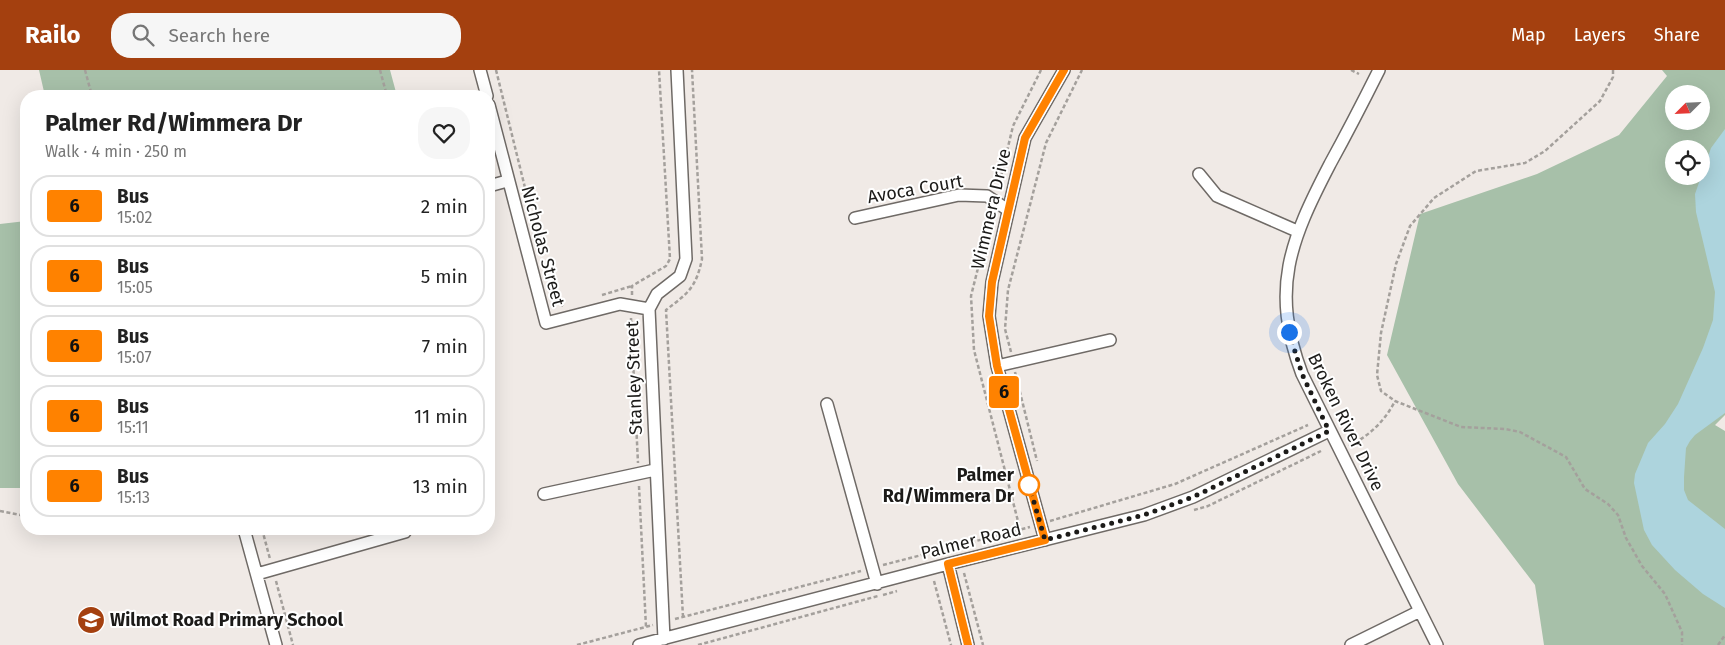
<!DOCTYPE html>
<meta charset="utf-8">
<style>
:root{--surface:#fff;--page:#f6f6f6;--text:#222;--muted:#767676;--line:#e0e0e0;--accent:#a4400f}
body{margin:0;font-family:"Fira Sans",sans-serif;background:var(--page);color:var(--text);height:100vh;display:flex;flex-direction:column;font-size:19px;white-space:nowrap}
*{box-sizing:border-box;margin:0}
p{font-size:16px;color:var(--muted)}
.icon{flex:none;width:28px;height:28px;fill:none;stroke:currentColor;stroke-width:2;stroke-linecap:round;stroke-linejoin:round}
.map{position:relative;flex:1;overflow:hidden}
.drawer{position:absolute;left:20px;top:20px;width:475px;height:445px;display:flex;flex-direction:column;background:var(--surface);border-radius:20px;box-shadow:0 5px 20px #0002}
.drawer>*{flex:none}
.badge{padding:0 10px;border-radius:4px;font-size:18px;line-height:32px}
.needle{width:32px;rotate:246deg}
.fabs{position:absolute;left:1665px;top:15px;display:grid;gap:10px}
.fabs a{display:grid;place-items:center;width:45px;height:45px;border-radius:50%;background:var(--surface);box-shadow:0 5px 20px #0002;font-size:25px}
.you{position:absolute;width:25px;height:25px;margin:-12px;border:4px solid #fff;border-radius:50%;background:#1a73e8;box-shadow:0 0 0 8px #1a73e833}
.map>.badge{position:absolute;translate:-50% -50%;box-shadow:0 0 0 2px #fff}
.round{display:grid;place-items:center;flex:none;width:52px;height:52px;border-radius:20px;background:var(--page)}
.overview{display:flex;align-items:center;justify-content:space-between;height:85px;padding:0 25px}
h1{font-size:24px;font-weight:700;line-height:38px}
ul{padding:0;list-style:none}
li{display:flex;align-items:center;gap:15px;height:62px;margin:0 10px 8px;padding:0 15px;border:2px solid var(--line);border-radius:20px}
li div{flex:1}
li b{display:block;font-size:19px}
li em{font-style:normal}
li .badge{min-width:55px;font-weight:700;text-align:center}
header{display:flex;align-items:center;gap:30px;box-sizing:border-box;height:70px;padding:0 25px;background:var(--accent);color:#fff}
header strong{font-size:24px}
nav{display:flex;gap:28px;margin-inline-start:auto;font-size:18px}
.search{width:350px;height:45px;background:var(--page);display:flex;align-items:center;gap:12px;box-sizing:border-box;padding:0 18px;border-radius:20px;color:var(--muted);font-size:19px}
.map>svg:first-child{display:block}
.green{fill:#a7c0a9;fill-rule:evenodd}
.water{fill:#add4dd}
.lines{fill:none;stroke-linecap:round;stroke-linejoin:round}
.minor-casing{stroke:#6f6a66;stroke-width:14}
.path{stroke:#a4a09c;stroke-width:2.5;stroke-dasharray:4 2.5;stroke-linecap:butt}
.minor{stroke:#fff;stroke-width:11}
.line-casing{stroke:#fff;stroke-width:11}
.line{stroke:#ff8200;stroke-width:8}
.walk{stroke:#1c1b19;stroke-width:5;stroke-dasharray:0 9}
.stop-dot{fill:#fff;stroke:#ff8200;stroke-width:2.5}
.labels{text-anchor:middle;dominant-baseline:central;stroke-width:4;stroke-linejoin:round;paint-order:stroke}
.street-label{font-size:18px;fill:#1c1b19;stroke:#fff}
.stop-label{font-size:18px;font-weight:bold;fill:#1c1b19;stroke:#fff;text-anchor:end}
.poi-label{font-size:18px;font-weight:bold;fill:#1c1b19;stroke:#fff;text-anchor:start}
</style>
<header>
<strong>Railo</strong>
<div class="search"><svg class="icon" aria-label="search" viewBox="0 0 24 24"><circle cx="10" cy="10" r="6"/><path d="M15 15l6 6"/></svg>Search here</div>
<nav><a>Map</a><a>Layers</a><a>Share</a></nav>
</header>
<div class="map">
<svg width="1725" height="575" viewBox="0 0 1725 575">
<rect width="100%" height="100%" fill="#f0eae6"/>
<!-- green -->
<path class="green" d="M39,0H390L397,26H45Z
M1662,0H1725V345L1715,355L1725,361V575H1544L1535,515L1458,414L1387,285L1420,144L1537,104L1619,65L1667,6ZM1674,24H1701V51H1674ZM1674,79H1701V106H1674Z
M26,151V418H0V154Z"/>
<!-- water -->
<path class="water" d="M1725,59V343L1695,365L1690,371L1686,378L1684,407V420L1688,430L1725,459V538L1703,524L1675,500L1652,475L1644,460L1634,413L1635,404L1648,373L1665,354L1678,334L1703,278L1713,250L1715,222L1696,142L1695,124L1711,78Z"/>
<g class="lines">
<!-- minor casing -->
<g class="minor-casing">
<path id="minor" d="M480,0L487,26
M1379,0C1363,32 1347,63 1330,94C1290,171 1270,219 1302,304L1437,575
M489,35L546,253L620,234L649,239
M1199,104L1217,126L1297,161
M489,116L507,111
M855,148L959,125L987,126L1008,140
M997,296L1110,270
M827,334L877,514
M544,424L655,400
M244,459L276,575
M1045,470L997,296L989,246L992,212L1025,68L1064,0
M948,494L968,575
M257,504L405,462
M664,569L649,239L657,224L680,206L686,189L677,0
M639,575L948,494L1144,445L1193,427L1329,361
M1351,575L1420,541"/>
</g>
<!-- path -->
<path class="path" d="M85,0L92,26
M380,0L387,26
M496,0L529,134
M1351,0L1359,4
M1613,0V7L1600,31L1545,81L1525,93L1476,101L1434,128L1410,156L1396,194L1381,263L1377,305L1381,321L1395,331L1461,357L1505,359L1520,362L1566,387L1585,419L1608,434L1618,445L1626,468L1642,496L1665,524L1682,562V575
M998,119L1013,56L1041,0
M992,142L971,226L974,280L1020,459
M551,224L563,236
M602,225L632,216
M632,225V216L666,196L670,189L659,0
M631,248L638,393
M1011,282L1005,259L1008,220L1046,73L1082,0
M1015,302L1037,391
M1349,376C1369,366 1385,351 1395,331
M639,416L646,557
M1194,440L1208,436L1321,381
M0,441L26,446
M1050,451L1175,414L1308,355
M262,459L270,489
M883,495L1030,457
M964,503L983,575
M276,511L293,575
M934,511L951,575
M883,525L897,521
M683,547L666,240C688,223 696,218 702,189L692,0
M675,549L861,501
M577,575L653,555
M698,575L878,526
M1718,575L1725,565"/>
<!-- minor -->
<use href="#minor" class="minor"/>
</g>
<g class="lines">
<!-- line casing -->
<g class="line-casing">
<path id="line" d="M968,575L948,494L1045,470L997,296L989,246L992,212L1025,68L1064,0"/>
</g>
<!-- line -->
<use href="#line" class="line"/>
<!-- walk -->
<path class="walk" d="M1029,415L1045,470L1144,445L1193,427L1329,361L1302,304L1289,262"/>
</g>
<!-- icons -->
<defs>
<g id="school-disc" transform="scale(1.4375)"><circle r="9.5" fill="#a4400f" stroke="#fff"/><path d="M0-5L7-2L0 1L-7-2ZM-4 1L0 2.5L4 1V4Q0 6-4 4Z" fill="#fff"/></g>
</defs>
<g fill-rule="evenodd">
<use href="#school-disc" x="91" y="550"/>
</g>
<!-- markers -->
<circle class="stop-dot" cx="1029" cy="415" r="10"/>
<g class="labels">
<!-- street labels -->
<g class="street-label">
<text transform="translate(915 119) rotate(-10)">Avoca Court</text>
<text transform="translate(991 139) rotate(-77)">Wimmera Drive</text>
<text transform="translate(543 176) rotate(75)">Nicholas Street</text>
<text transform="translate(634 308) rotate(-92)">Stanley Street</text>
<text transform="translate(1346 352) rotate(64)">Broken River Drive</text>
<text transform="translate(971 471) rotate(-14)">Palmer Road</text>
</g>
<!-- stop labels -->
<g class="stop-label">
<text x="1014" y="405">Palmer<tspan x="1014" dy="21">Rd/Wimmera Dr</tspan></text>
</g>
<!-- poi labels -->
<g class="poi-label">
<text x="110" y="550">Wilmot Road Primary School</text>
</g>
</g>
</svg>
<div class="fabs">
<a><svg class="needle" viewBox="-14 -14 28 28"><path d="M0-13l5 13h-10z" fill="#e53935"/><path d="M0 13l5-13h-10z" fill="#767676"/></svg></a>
<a><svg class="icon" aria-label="locate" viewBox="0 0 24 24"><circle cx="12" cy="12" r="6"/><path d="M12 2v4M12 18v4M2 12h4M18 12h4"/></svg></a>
</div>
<div class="you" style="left:1289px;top:262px"></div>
<b class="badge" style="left:1004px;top:322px;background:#ff8200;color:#111">6</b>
<section class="drawer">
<div class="overview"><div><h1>Palmer Rd/Wimmera Dr</h1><p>Walk · 4 min · 250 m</p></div><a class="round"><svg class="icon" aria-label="heart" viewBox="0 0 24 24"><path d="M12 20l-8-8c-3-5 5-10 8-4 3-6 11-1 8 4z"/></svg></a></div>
<ul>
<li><span class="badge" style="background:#ff8200;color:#111">6</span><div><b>Bus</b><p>15:02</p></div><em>2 min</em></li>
<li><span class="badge" style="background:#ff8200;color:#111">6</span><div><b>Bus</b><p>15:05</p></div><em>5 min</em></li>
<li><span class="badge" style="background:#ff8200;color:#111">6</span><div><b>Bus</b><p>15:07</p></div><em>7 min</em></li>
<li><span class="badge" style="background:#ff8200;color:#111">6</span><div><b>Bus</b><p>15:11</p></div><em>11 min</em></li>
<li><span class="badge" style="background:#ff8200;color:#111">6</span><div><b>Bus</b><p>15:13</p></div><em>13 min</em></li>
</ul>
</section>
</div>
